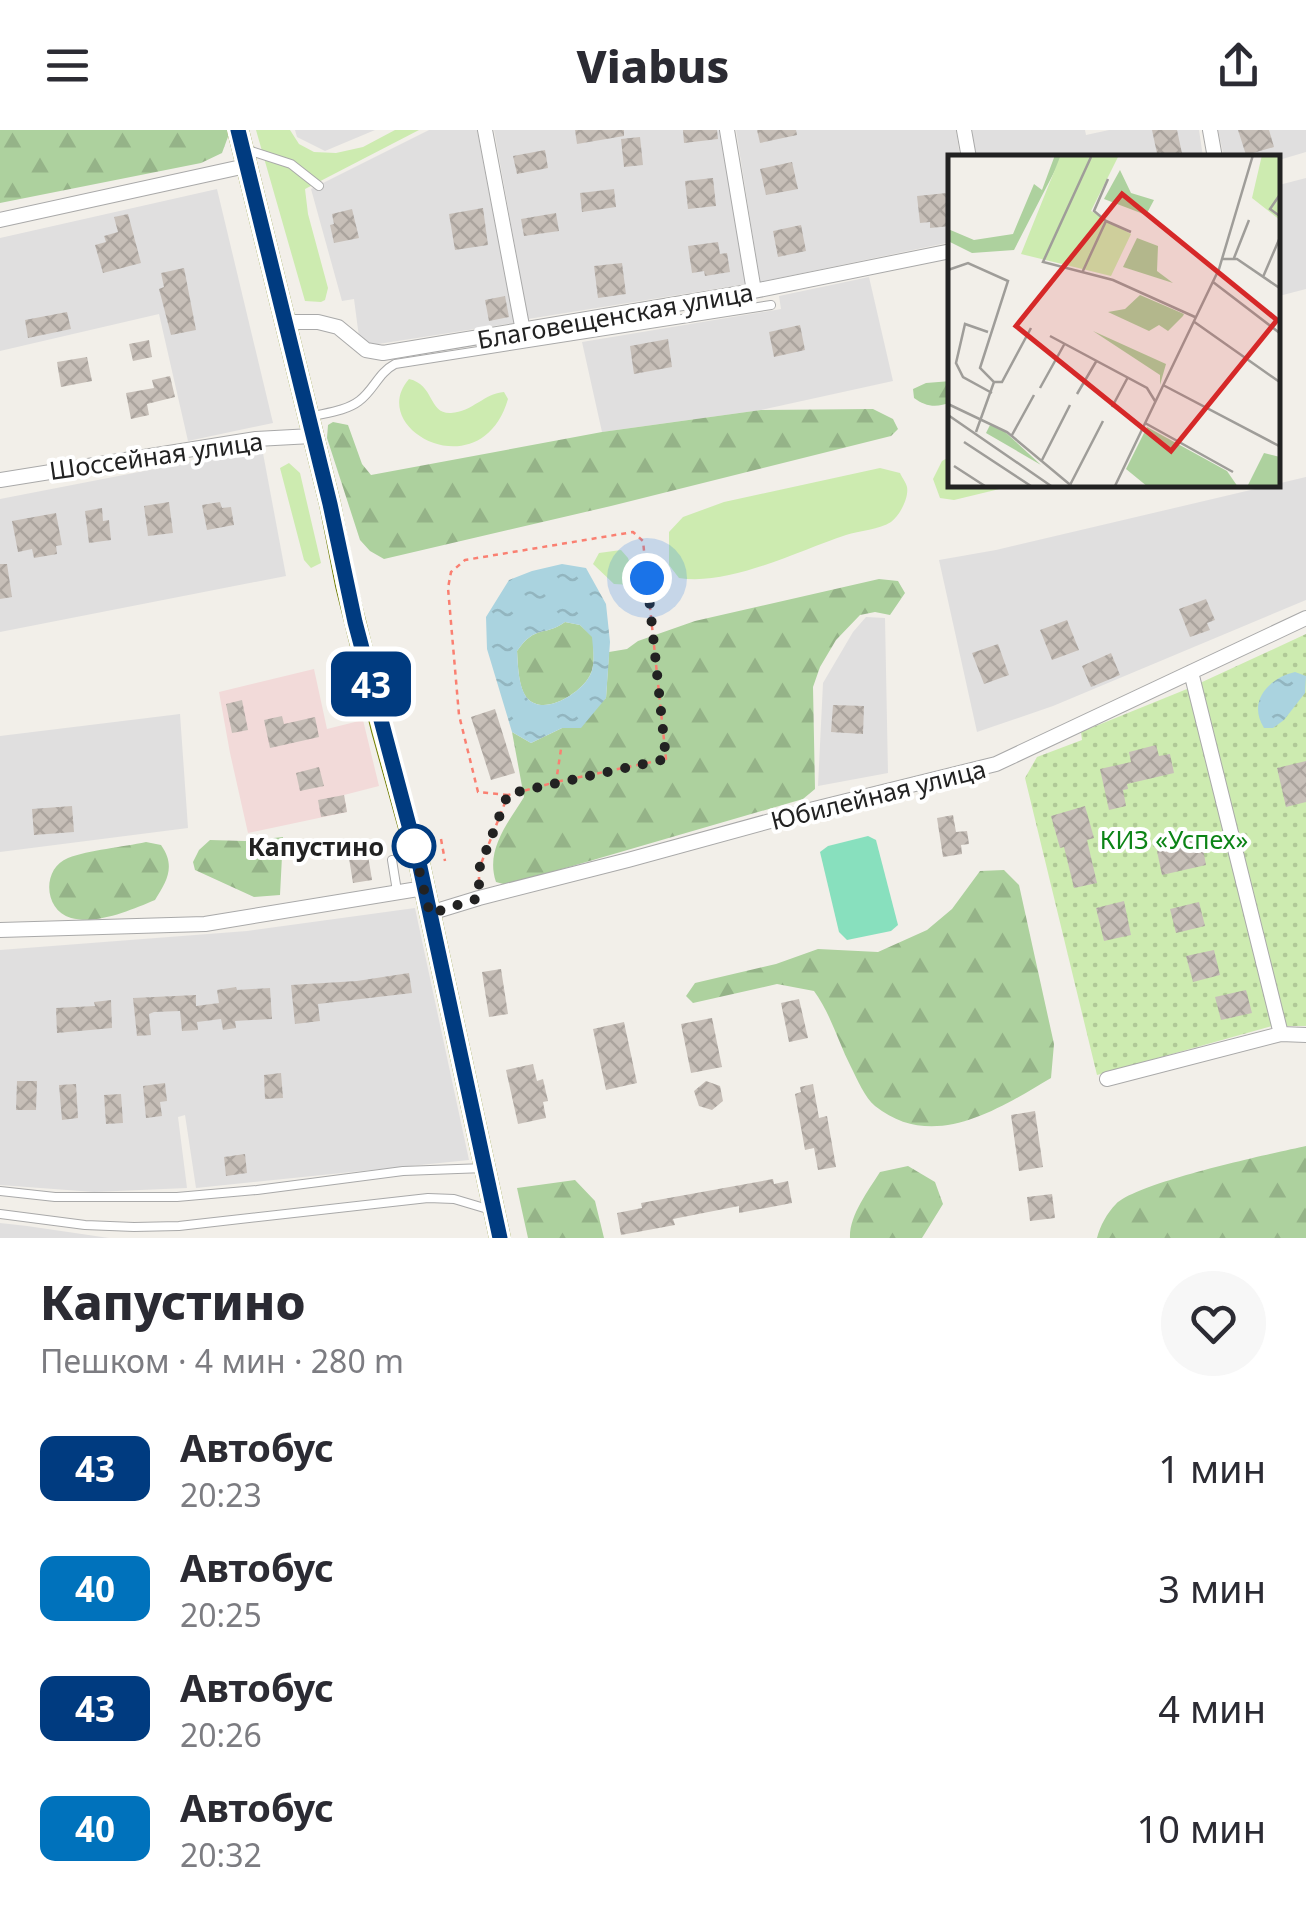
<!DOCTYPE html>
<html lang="ru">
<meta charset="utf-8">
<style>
:root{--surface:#fff;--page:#f7f7f7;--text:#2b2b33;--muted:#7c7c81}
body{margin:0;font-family:"Noto Sans",sans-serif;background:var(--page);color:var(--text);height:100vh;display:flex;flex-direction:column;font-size:38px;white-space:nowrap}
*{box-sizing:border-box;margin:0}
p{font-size:32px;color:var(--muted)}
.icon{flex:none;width:55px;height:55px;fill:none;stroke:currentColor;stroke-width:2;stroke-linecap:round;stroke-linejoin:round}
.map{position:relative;height:1108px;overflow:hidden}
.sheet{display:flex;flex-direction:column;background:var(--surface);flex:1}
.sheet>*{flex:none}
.badge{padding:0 20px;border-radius:15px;font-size:35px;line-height:65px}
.you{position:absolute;width:50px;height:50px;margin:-25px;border:8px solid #fff;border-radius:50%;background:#1a73e8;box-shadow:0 0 0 15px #1a73e833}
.map>.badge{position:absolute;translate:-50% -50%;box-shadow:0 0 0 5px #fff}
.round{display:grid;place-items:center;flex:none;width:105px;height:105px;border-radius:52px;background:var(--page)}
.summary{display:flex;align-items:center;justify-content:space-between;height:170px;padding:0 40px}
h1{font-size:48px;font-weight:800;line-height:75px}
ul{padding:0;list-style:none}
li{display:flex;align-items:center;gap:30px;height:120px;padding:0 40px}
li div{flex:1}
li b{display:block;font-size:38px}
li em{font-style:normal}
li .badge{min-width:110px;font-weight:700;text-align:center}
header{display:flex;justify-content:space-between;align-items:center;height:130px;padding:0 40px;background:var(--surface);font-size:45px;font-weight:800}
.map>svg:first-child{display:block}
.residential{fill:#e0dfdf}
.commercial{fill:#f2dad9}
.grass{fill:#cdebb0}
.forest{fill:url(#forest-firs)}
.garden{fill:url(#garden-dots)}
.pitch{fill:#88e0be}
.water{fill:url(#water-ripples);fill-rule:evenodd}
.building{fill:url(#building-cross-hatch)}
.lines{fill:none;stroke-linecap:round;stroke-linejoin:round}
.service-casing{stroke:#a9a9a9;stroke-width:10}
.minor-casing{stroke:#a9a9a9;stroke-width:16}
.secondary-casing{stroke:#707d05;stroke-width:22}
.path{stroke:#fa8072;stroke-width:2.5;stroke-dasharray:5 5;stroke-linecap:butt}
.service{stroke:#fff;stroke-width:8}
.minor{stroke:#fff;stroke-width:14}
.secondary{stroke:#f7fabf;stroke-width:20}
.line-casing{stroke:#fff;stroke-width:22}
.line{stroke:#003b80;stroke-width:15}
.walk{stroke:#222;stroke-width:10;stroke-dasharray:0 18}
.stop-dot{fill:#fff;stroke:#003b80;stroke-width:5}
.labels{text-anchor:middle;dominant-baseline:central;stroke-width:8;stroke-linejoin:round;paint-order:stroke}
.street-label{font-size:25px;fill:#222;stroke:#fff}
.park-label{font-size:25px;fill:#0c8416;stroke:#fff}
.stop-label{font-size:25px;font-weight:bold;fill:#222;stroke:#fff;text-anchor:end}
.inset-road{fill:none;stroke:#9f9d99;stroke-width:2.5}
.view{fill:#d62828;fill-opacity:0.15;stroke:#d62828;stroke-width:5}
.inset-edge{fill:none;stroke:#222;stroke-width:5}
</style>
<header><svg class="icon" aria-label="menu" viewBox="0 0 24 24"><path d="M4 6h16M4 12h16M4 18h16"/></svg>Viabus<svg class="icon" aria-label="share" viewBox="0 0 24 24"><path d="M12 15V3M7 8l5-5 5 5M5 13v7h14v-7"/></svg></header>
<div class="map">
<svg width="1306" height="1108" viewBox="0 0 1306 1108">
<defs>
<pattern id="forest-firs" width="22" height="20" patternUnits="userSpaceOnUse" patternTransform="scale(2.5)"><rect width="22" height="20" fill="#add19e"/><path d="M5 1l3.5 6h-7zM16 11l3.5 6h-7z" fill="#95b388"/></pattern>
<pattern id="garden-dots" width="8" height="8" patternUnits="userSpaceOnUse" patternTransform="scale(2.5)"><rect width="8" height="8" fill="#cdebb0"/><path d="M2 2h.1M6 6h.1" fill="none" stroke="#b0c997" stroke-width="1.8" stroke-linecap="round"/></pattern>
<pattern id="water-ripples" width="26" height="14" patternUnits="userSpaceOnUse" patternTransform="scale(2.5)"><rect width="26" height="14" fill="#aad3df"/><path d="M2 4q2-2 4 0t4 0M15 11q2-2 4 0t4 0" fill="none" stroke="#92b5bf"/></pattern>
<pattern id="building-cross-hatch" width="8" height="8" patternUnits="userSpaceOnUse" patternTransform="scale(2.5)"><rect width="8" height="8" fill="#c7bfb8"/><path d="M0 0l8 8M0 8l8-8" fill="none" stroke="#aba49e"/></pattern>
</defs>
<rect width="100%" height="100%" fill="#f2efe9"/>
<!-- residential -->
<path class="residential" d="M295,0H375L325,21L297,7Z
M429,0H477L514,193L372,215L359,207L354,169L342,171L311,59Z
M494,0H720L746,154L528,189Z
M736,0H956L960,27L951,28V112L760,152Z
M972,0H1085L1086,5L1109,0H1199L1203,27H976Z
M1218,0H1306V22L1279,30L1278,28L1224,27Z
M1306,48V159L1279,166V55Z
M217,59L273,293L188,311L159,184L0,221V108Z
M869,147L893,251L761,280L602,302L582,212L781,179L779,166Z
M262,318L286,446L0,502V369Z
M1306,347V470L1053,576L977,602L939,430L996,420Z
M866,487L885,488L888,643L818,656L823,553L853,502Z
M180,584L188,698L0,722V606Z
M415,778L469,1030L196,1058L185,985L178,987L187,1058L94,1062L0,1055V820L247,801Z
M0,1093L27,1096L109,1108H0Z"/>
<!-- commercial -->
<path class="commercial" d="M314,539L327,599L363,590L379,656L344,665L347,682L248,703L230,623L219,562Z"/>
<!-- grass -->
<path class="grass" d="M256,0H290L299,14L314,22L336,23L363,17L395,0H419L305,59L308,84L328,158L325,170L321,172L305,171Z
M409,249C435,255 428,284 451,283C472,282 485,263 504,262L508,269C481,361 365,299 409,249Z
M951,326V355H1016L954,370L940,368L933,349L942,331Z
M289,333L300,343L321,433L311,438L304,430L280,338Z
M880,338L900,343C902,348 906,352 907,357C909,368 900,385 891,392C880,399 859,401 846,405C797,421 731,456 679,448L669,435V402L683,387L724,372Z
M621,420L628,428L635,449L632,455L614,454L593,434L599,423Z"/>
<!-- forest -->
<path class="forest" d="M0,0H228L229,4L222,23L201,33L0,73Z
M951,251V272C937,278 926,277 914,268L913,259L926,253Z
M873,279L893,289L898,299L891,306L611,376L384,429L370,421L360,410L327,308L328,295L333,292L348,295L362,334L371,345L602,302L761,280Z
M879,449L898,451L905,463L890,485L875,482L860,485L836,510L820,537L813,557L815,659L803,669L507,755L496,752C485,720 508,693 524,667L512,602L531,613L562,598L606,568L609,522L627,519L638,511L695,491Z
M565,492L580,495L593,507C593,519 596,536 589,547C580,563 545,586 528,569C518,559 518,534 517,521C536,494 544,507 565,492Z
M283,707L280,765L254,767L195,740L193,732L199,720L210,710L245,711Z
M146,712L161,715C176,736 167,751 155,770C131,780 97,795 71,788C43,780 42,738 68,728C89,720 123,717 146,712Z
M1004,740L1019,755L1054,914L1051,948C997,980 933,1022 875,976C865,968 857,949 851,937C838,912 831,884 814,861L777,854L693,873L686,866L695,853L776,834L818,819L878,822L927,800L952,779L980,741Z
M1306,1016V1108H1097C1100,1096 1107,1083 1116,1074C1138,1052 1270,1024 1306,1016Z
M908,1036L935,1052L943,1074L922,1108H850C849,1086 868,1061 880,1042Z
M575,1050L595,1071L604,1108H528L517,1058Z"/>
<!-- garden -->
<path class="garden" d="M1306,504V896H1272L1097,945L1025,648L1037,627L1082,610L1081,602L1187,559Z"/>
<!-- pitch -->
<path class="pitch" d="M868,706L876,710L898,795L891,801L847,810L839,802L820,722L828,716Z"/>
<!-- water -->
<path class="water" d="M562,434L586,438L606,474L610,512L606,568L581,598H562L531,613L512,602L487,519L486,487L509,450L532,441ZM565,492L580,495L592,507C593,519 596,536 589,547C580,563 545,586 528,569C518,558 518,534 517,521C536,494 544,507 565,492Z
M1295,542L1306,546L1305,563L1284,590L1273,598H1264C1247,571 1269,548 1295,542Z"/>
<!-- building -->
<path class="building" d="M575,0H624V6L577,14Z
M683,0H717L718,9L684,13Z
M757,0H796L797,5L760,13Z
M1152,0H1177L1183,28H1158Z
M1238,0H1269L1274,17L1246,25Z
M640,7L643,35L624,37L621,9Z
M545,20L548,38L517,44L513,26Z
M792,32L798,59L766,65L760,39Z
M713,48L716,76L688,79L685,51Z
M614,59L616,77L582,82L580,63Z
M947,63L948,77L951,76V96L930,98V92L920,93L917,66Z
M483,78L488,115L455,120L449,84Z
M352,79L359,108L334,113L330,95L334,94L332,84Z
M556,83L559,101L524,106L521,89Z
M128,84L141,133L103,143L95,115L106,112L104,106L118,102L114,87Z
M801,95L806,121L778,127L773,101Z
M718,112L720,124L727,123L730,142L705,146L704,141L692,143L688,116Z
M622,133L626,164L598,168L594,136Z
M184,138L196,200L171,205L159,159L164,157L161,143Z
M505,166L509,187L489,191L485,170Z
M67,182L71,199L28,208L25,190Z
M800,195L805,220L774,227L769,202Z
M668,209L672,237L634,244L630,216Z
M149,210L152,227L133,231L129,214Z
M87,227L92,251L61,257L57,232Z
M170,246L175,267L147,274L149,285L131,289L126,263L154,258L152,250Z
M169,372L173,403L148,406L144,376Z
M220,372L222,378L231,377L234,395L207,400L202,375Z
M102,378L103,391L109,390L111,410L89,413L85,381Z
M56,383L62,415L56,416L57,424L34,428L32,419L18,422L12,391Z
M0,434H7L12,467L0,469Z
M1206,469L1215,490L1207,493L1210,500L1190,507L1179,479Z
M1067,490L1079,520L1052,530L1040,500Z
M998,514L1009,545L984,554L972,523Z
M1111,523L1120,545L1091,557L1082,536Z
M242,570L248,600L232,603L226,574Z
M833,575L864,576L863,604L831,602Z
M495,579L515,643L491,650L471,587Z
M282,586L284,594L315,587L319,607L270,618L264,590Z
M1156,615L1159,626L1170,624L1174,643L1127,654L1128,659L1123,660L1126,676L1109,680L1100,639L1131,632L1129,622Z
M1306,631V672L1286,677L1277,638Z
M319,637L324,656L300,661L296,643Z
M344,665L347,682L321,687L318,670Z
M72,676L74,702L34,705L32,679Z
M1085,676L1094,708L1087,710L1097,753L1074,758L1064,717L1060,718L1051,686Z
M953,685L956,702L967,701L969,714L961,715L962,724L943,727L937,688Z
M1194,707L1197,720L1203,719L1206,735L1162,745L1157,721L1178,716L1177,711Z
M367,719L372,750L353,753L348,722Z
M1124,771L1131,805L1104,811L1096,778Z
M1199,772L1205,796L1176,803L1170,779Z
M1214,820L1220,845L1193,852L1186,826Z
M501,839L508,884L489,887L482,842Z
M409,843L412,863L318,874L320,891L295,894L291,855L357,851Z
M236,857L237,860L270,858L272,889L235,891L236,898L223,900L221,889L197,892L198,900L182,901L180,881L154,882L149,884L151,905L137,906L133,868L196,865V876L219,873L217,860Z
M1246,860L1252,883L1221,890L1215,867Z
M799,869L808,908L789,912L781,873Z
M111,870L112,898L57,903L56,878L95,876L94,872Z
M712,888L722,937L691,943L681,894Z
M624,892L637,953L606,960L593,899Z
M533,934L537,951L543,949L548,971L543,972L546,988L518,994L506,940Z
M281,943L283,968L265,969L264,945Z
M17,951H37L36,980H16Z
M706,951L720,956L723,971L712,980L699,976L694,961Z
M165,953L167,971L160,972L162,986L146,988L143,956Z
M76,954L78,988L62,990L59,955Z
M813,954L819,988L827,986L836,1037L818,1040L814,1018L805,1020L795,964L801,962L800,957Z
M121,964L123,993L106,994L104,965Z
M1035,981L1043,1037L1019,1041L1011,985Z
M245,1024L247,1043L226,1046L224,1027Z
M773,1049L774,1054L788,1051L792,1073L739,1083V1076L673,1089L675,1095L621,1105L617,1083L642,1078L641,1073Z
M1052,1064L1055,1088L1030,1091L1027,1067Z"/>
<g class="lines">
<!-- service casing -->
<g class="service-casing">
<path id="service" d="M248,20L291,34L319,56
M310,287C325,283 346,281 359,271C374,260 378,243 395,234L771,175
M392,730L397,761
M0,1061L55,1067H177L257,1060L403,1041L485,1038
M0,1084L85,1095L134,1097L179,1096L428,1068L454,1069L491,1080"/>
</g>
<!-- minor casing -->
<g class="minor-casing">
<path id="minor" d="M485,0L523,201
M727,0L754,161
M964,0L969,28
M1210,0L1215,28
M0,90L246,36
M285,192H318L338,197L366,220L383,223L754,161L951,121
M0,350L256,309L312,306
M430,783L479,768L628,730L810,680L996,634L1306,488
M0,800L205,794L424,758
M1281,904L1306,905
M1107,949L1281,904L1191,542"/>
</g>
<!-- secondary casing -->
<g class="secondary-casing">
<path id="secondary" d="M238,0L330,374L346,455L382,600L420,737L500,1108"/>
</g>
<!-- path -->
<path class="path" d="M508,665L478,662L459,585L448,458L451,442L465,430L633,402L643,411L666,629L556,652
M441,709L445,731
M479,752V739L508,665L556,652L561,619"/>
<!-- service -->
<use href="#service" class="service"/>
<!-- minor -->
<use href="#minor" class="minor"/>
<!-- secondary -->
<use href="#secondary" class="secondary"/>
</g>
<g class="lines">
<!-- line casing -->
<g class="line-casing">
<path id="line" d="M238,0L330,374L355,492L420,737L500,1108"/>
</g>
<!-- line -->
<use href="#line" class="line"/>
<!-- walk -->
<path class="walk" d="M414,716L410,703L430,784L479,768V739L508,664L666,629L647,448"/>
</g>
<!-- markers -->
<circle class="stop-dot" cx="414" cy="716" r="20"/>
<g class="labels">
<!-- street labels -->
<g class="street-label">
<text transform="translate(615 185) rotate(-10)">Благовещенская улица</text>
<text transform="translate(156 325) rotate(-8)">Шоссейная улица</text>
<text transform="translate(878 664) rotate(-14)">Юбилейная улица</text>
</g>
<!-- park labels -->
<g class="park-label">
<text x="1174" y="709">КИЗ «Успех»</text>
</g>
<!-- stop labels -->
<g class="stop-label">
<text x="384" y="716">Капустино</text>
</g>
</g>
<!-- overview -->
<g transform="translate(948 25)">
<rect width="332" height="332" fill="#f2efe9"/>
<path d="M107,0H115L66,95L24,98L0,86V74L26,85L65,79L86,29L94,35ZM172,15L183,38L206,45L198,60L156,44ZM189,83L210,91L209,116L225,128L175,112ZM192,140L236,159L235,161L220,176L211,170L201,176L160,157L177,154ZM145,176L218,209L212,230V220ZM42,270L56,276L93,310L38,278ZM199,272L279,316L290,332H200L178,314ZM316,298L332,302V332H299Z" fill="#add19e"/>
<path d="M314,0H332V65L304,43ZM112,2H170L143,56L183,79L163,121L73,99Z" fill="#cdebb0"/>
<path class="inset-road" d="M143,2L95,107L165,125L247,162M333,38L322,54L333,62M158,66L146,56L160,24M286,103L301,65M275,104H289L333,134M0,115L20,108L60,126L32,213L46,227L28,277M134,118L158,66L183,77M315,122L333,80M265,127L333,179M245,166L333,228M40,177L17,169L8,208L15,222L44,238M102,181L199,233L207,246M46,227H54L83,173M215,230L333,292M92,233L117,188M129,239L149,205M0,249L59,277L126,333M164,252L180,222M0,260L106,333M197,268L285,317M64,280L86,240M16,287L86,333M93,307L122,250M6,311L40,333M122,330L155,266M166,333L271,114L305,0"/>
<path class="view" d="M174,39L329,165L223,296L68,171Z"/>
<rect width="332" height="332" class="inset-edge"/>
</g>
</svg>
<div class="you" style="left:647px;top:448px"></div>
<b class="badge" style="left:371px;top:554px;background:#003b80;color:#fff">43</b>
</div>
<section class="sheet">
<div class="summary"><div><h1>Капустино</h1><p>Пешком · 4 мин · 280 m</p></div><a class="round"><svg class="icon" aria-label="heart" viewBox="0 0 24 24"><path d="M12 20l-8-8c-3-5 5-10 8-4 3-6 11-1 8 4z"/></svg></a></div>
<ul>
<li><span class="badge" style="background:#003b80;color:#fff">43</span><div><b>Автобус</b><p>20:23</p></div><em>1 мин</em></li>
<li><span class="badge" style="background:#0072bc;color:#fff">40</span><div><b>Автобус</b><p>20:25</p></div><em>3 мин</em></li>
<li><span class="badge" style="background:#003b80;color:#fff">43</span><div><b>Автобус</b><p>20:26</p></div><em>4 мин</em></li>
<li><span class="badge" style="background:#0072bc;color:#fff">40</span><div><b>Автобус</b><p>20:32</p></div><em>10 мин</em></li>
</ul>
</section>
